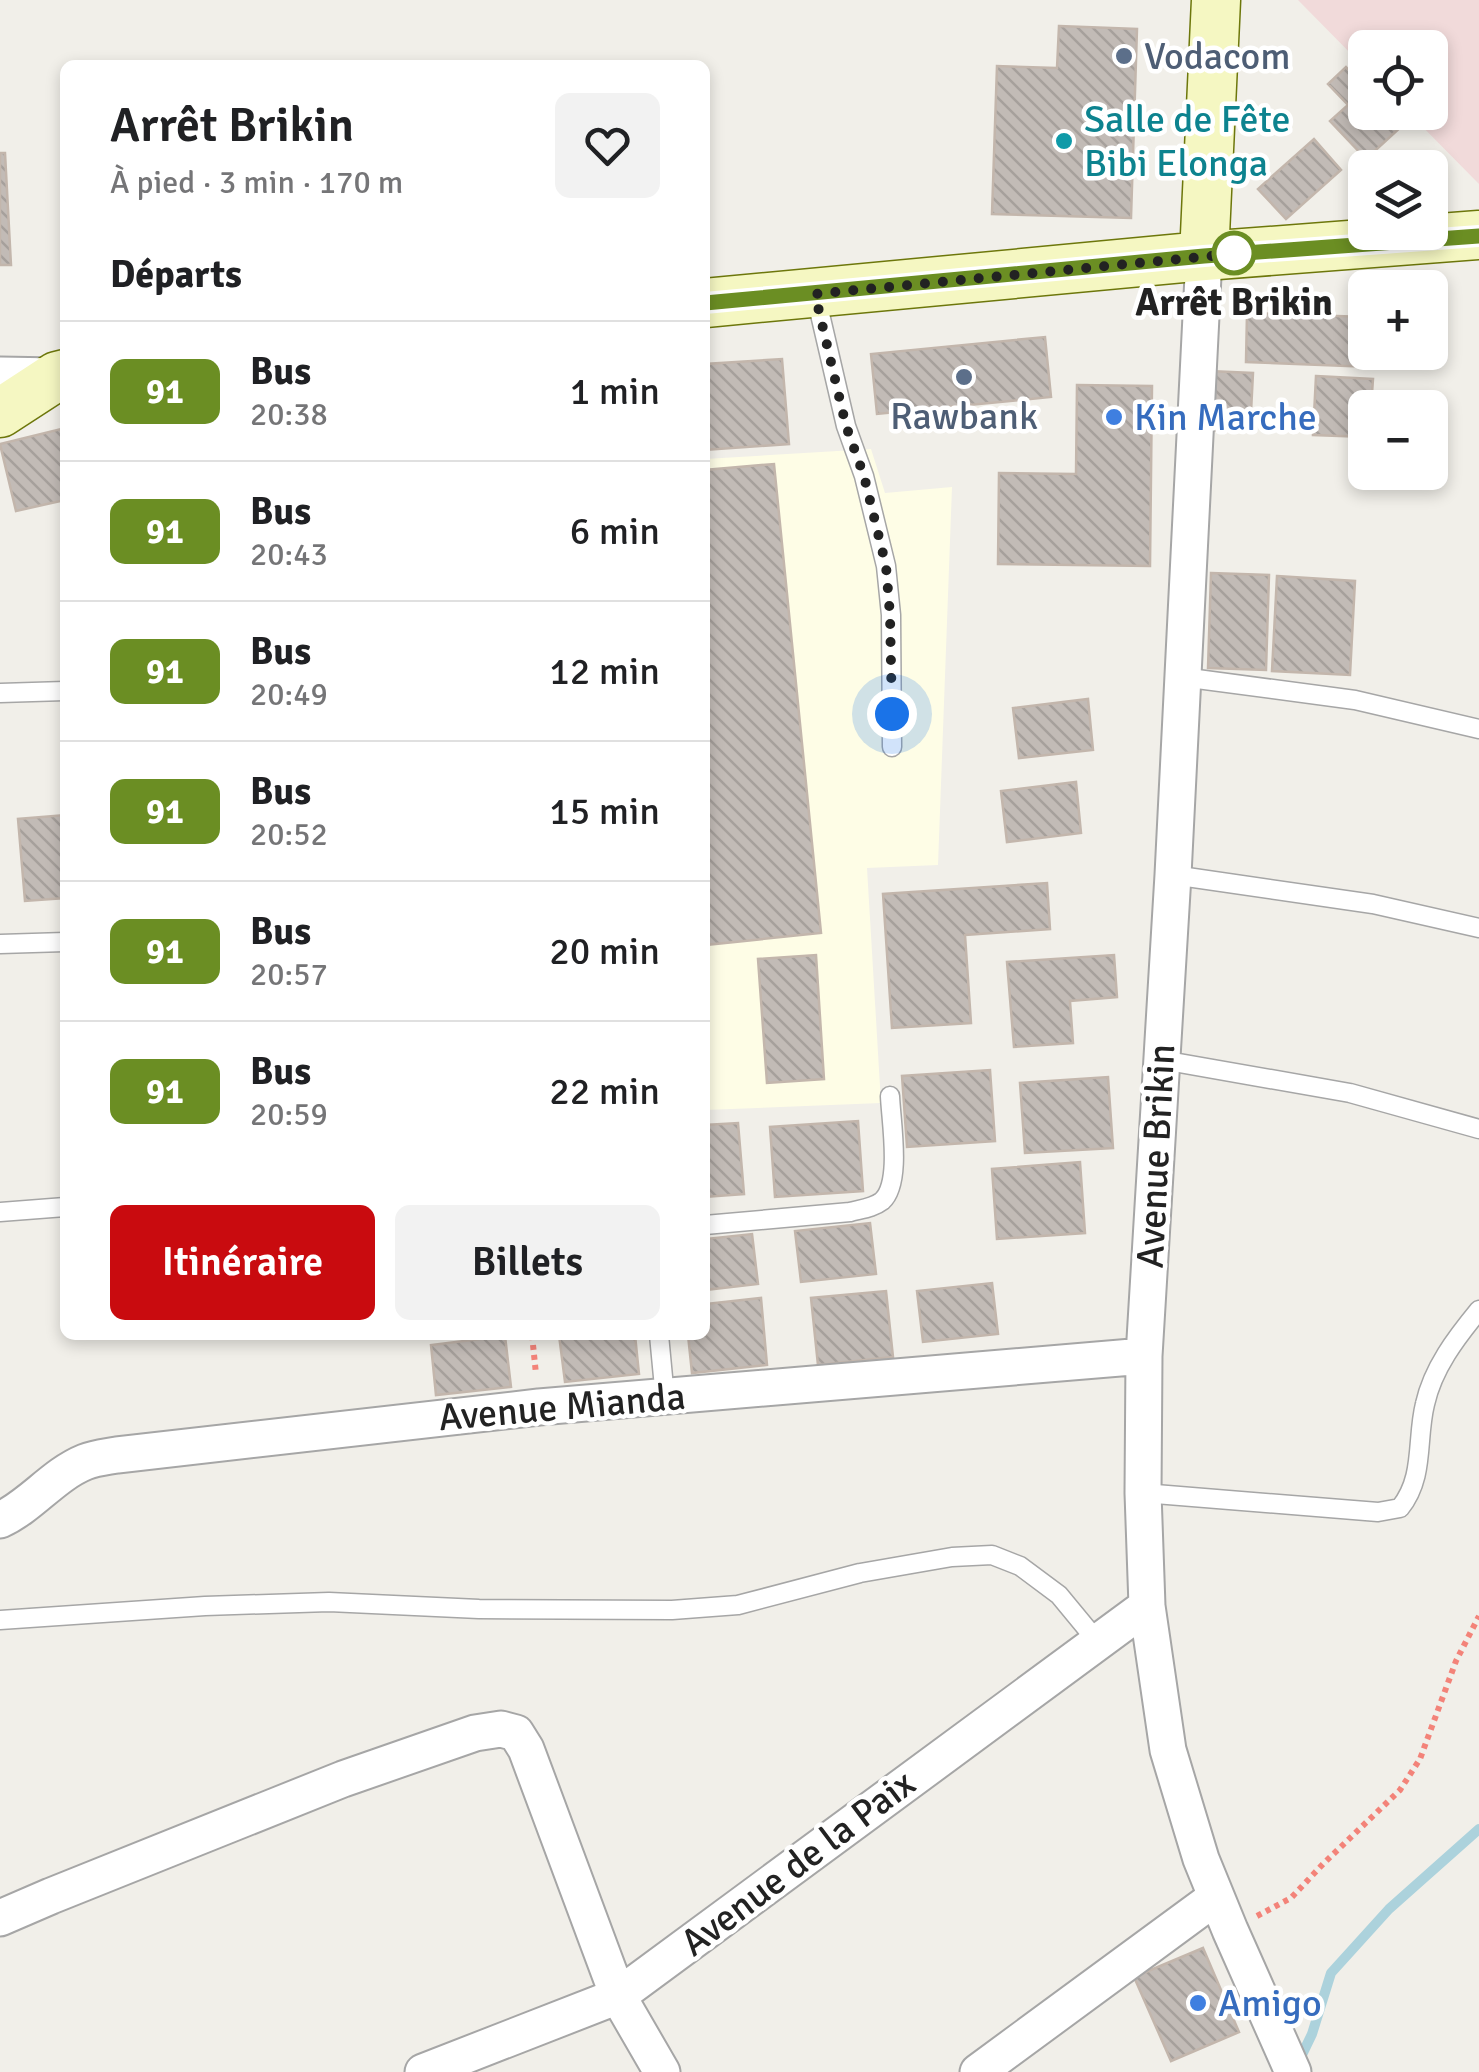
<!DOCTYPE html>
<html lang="fr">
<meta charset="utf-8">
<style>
:root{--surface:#fff;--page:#f2f2f2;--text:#202124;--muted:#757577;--line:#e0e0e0;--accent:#c90b0f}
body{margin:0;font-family:Signika,sans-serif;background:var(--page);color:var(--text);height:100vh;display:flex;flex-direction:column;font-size:38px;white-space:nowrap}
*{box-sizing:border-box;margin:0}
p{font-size:32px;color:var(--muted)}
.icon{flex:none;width:55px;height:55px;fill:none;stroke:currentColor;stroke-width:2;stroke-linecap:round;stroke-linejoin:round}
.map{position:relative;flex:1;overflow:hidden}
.panel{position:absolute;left:60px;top:60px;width:650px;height:1280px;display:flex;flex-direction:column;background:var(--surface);border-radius:15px;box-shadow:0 5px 15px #0003}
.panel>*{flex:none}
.badge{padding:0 20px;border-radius:15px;font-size:35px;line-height:65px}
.buttons{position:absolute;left:1348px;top:30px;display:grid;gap:20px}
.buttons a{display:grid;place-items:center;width:100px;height:100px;border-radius:15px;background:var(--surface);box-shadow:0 5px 15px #0003;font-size:50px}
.you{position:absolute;width:50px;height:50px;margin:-25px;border:8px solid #fff;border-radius:50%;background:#1a73e8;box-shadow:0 0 0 15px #1a73e833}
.map>.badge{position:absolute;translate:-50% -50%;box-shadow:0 0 0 5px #fff}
h2{padding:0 50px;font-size:38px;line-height:90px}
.round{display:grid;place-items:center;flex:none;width:105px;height:105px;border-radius:15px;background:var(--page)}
.summary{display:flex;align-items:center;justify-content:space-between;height:170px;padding:0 50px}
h1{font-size:48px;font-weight:600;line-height:75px}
.action{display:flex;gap:20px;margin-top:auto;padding:20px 50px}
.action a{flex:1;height:115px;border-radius:15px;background:var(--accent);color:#fff;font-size:40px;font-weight:600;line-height:115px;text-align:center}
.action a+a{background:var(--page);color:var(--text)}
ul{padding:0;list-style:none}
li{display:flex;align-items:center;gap:30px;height:140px;padding:0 50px;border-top:2px solid var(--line)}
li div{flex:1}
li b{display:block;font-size:38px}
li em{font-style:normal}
li .badge{min-width:110px;font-weight:700;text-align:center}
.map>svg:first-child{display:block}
.commercial{fill:#f1dada}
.education{fill:#fefde6}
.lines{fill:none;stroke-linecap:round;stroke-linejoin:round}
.stream{stroke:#acd2dc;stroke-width:10}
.building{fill:url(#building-back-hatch);stroke:#c3b6ac;stroke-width:2.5}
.lane-casing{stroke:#a6a6a6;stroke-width:21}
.street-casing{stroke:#a6a6a6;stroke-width:39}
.secondary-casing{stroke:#6d770b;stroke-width:51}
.path{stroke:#f38379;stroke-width:6;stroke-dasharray:5 5;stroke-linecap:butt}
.lane{stroke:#fff;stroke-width:18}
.street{stroke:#fff;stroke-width:35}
.secondary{stroke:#f5f7c2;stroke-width:48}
.line-casing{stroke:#fff;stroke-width:22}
.line{stroke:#6b8e23;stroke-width:15}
.walk{stroke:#222;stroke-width:10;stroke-dasharray:0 18}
.service-dot{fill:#5c6f8a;stroke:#fff;stroke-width:4}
.culture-dot{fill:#0f9aa8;stroke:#fff;stroke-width:4}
.stop-dot{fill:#fff;stroke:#6b8e23;stroke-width:5}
.shop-dot{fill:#3f7fe0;stroke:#fff;stroke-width:4}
.labels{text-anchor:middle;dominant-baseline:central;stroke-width:9;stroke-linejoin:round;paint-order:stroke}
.service-label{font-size:38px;fill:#4e5e75;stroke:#fff;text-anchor:start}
.culture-label{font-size:38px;fill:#0d838f;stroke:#fff;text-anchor:start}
.stop-label{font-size:38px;font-weight:bold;fill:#222;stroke:#fff}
.shop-label{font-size:38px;fill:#366cbe;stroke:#fff;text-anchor:start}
.street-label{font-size:38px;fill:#222;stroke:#fff}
</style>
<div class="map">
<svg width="1479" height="2072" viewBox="0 0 1479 2072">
<defs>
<pattern id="building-back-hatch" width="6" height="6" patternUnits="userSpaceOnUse" patternTransform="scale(2.5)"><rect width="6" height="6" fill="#c2bbb6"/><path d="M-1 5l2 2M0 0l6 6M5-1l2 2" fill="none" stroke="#a6a09c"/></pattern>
</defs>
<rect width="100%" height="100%" fill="#f1efe9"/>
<!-- commercial -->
<path class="commercial" d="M1298,0H1479V184L1409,113L1430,112V48H1365V68Z"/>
<!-- education -->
<path class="education" d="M871,449L885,493L952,487L938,865L867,868L881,1103L705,1110V459Z"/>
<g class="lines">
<!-- stream -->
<path class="stream" d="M1298,2063L1312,2034L1331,1973L1389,1909L1479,1829"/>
</g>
<!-- building -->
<path class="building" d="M1059,26L1137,29L1131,218L992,214L997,66L1057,68Z
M1346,67L1365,87V112H1389L1402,126L1366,159L1330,121L1348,105L1328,84Z
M1314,139L1341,170L1286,219L1258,189Z
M0,153H5L11,265H0Z
M1247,313L1365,317V352H1371V367L1246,362Z
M1045,337L1051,397L877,414L871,354Z
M782,359L789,444L705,450V364Z
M1209,371L1253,373L1250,432L1206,430Z
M1316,376L1373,379L1371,408H1365V437L1313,435Z
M1077,385L1152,386L1150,566L998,564L999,473L1076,474Z
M65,428V500L16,511L0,444Z
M774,464L821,933L705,945V470Z
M1211,573L1269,575L1266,670L1208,668Z
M1277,576L1355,581L1350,675L1272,671Z
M1088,699L1093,750L1019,758L1013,708Z
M1076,782L1081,833L1007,842L1001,791Z
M65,815V898L25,901L18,819Z
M1047,883L1050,929L965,935L971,1023L892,1028L883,894Z
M816,955L824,1079L767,1083L758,959Z
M1114,955L1117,997L1070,1001L1073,1043L1014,1047L1007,962Z
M990,1070L995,1141L907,1147L902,1076Z
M1108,1077L1113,1148L1025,1153L1020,1083Z
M858,1121L863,1191L775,1197L770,1127Z
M738,1123L744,1194L705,1197V1125Z
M1080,1162L1085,1233L997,1239L992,1169Z
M870,1223L876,1274L801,1282L795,1231Z
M752,1234L758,1284L705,1290V1239Z
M992,1283L998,1334L923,1342L917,1291Z
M886,1291L893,1357L818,1365L811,1298Z
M761,1298L767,1365L692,1373L688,1335H705V1304Z
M559,1335H635L639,1374L565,1382Z
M505,1336L511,1387L436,1395L431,1345Z
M1203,1948L1239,2032L1171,2061L1134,1977Z"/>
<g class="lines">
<!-- lane casing -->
<g class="lane-casing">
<path id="lane" d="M816,297L846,426L864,476L886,566L891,615L892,747
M1182,677L1355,700L1479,729
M0,693L65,691
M1173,875L1373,904L1479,928
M0,944L65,942
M1162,1060L1350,1093L1479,1129
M0,1212L65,1207
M705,1225L850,1212C861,1209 873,1208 882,1201C902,1183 891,1122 890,1096
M659,1335L665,1398
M1143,1493L1378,1512L1400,1508C1425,1477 1416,1440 1425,1404C1433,1368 1456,1338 1479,1310
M0,1620L205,1606L329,1602L479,1609L672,1610L738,1605L860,1573L952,1557L992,1555L1020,1566L1059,1595L1097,1641"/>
</g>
<!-- street casing -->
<g class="street-casing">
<path id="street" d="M1204,256L1173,875L1144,1356L1143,1493L1147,1606L1168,1750L1201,1859L1230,1930L1293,2072
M0,375L57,376
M0,1520C31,1506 53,1475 85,1462C95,1458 106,1457 117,1455L539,1407L1144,1356
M0,1918L51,1896L343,1779L475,1733L501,1729L516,1733L526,1749L618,1996L662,2072
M423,2072L618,1996L1147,1606
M978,2072L1216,1897"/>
</g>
<!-- secondary casing -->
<g class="secondary-casing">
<path id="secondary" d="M1204,256L1216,0
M705,303L1204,256L1479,235
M0,413L57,376L65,374"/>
</g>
<!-- path -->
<path class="path" d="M532,1335L536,1374
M1257,1916L1291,1898L1323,1864L1400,1790L1420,1759L1456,1661L1479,1616"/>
<!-- lane -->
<use href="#lane" class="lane"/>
<!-- street -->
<use href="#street" class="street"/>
<!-- secondary -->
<use href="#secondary" class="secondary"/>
</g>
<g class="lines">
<!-- line casing -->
<g class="line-casing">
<path id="line" d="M705,303L1204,256L1479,236"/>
</g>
<!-- line -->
<use href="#line" class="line"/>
<!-- walk -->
<path class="walk" d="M892,714L890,615L886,566L864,476L846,426L815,294L1243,253H1234"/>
</g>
<!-- markers -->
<g class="service-dot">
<circle cx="1124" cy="56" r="10"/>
<circle cx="964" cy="377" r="10"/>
</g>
<circle class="culture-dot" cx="1064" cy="141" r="10"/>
<circle class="stop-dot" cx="1234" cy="253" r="20"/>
<g class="shop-dot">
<circle cx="1114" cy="417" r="10"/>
<circle cx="1198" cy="2003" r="10"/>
</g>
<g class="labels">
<!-- service labels -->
<g class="service-label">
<text x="1144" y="56">Vodacom</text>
<text x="964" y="416" text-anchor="middle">Rawbank</text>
</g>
<!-- culture labels -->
<g class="culture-label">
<text x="1084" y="119">Salle de Fête<tspan x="1084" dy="44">Bibi Elonga</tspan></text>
</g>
<!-- stop labels -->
<g class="stop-label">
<text x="1234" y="302">Arrêt Brikin</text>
</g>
<!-- shop labels -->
<g class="shop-label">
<text x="1134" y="417">Kin Marche</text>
<text x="1218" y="2003">Amigo</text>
</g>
<!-- street labels -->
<g class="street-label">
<text transform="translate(1156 1156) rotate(-87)">Avenue Brikin</text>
<text transform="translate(562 1407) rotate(-5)">Avenue Mianda</text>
<text transform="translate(798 1863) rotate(-37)">Avenue de la Paix</text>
</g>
</g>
</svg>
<div class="buttons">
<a><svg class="icon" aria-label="locate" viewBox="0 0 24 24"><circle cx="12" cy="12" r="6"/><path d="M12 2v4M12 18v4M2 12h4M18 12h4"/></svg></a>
<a><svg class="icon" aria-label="layers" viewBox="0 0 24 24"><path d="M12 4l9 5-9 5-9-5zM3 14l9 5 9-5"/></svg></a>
<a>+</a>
<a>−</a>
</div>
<div class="you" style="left:892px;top:714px"></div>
<section class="panel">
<div class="summary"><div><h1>Arrêt Brikin</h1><p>À pied · 3 min · 170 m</p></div><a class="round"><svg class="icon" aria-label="heart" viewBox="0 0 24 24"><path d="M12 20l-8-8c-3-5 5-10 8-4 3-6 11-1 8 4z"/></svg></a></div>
<h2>Départs</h2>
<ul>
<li><span class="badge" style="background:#6b8e23;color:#fff">91</span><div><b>Bus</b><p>20:38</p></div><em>1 min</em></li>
<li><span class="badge" style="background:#6b8e23;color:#fff">91</span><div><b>Bus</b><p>20:43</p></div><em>6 min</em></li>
<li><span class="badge" style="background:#6b8e23;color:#fff">91</span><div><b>Bus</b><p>20:49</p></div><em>12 min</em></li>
<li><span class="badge" style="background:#6b8e23;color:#fff">91</span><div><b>Bus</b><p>20:52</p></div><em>15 min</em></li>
<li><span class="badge" style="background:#6b8e23;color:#fff">91</span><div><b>Bus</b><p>20:57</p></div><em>20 min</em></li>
<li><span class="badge" style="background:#6b8e23;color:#fff">91</span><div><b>Bus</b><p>20:59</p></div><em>22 min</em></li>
</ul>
<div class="action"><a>Itinéraire</a><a>Billets</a></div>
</section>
</div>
